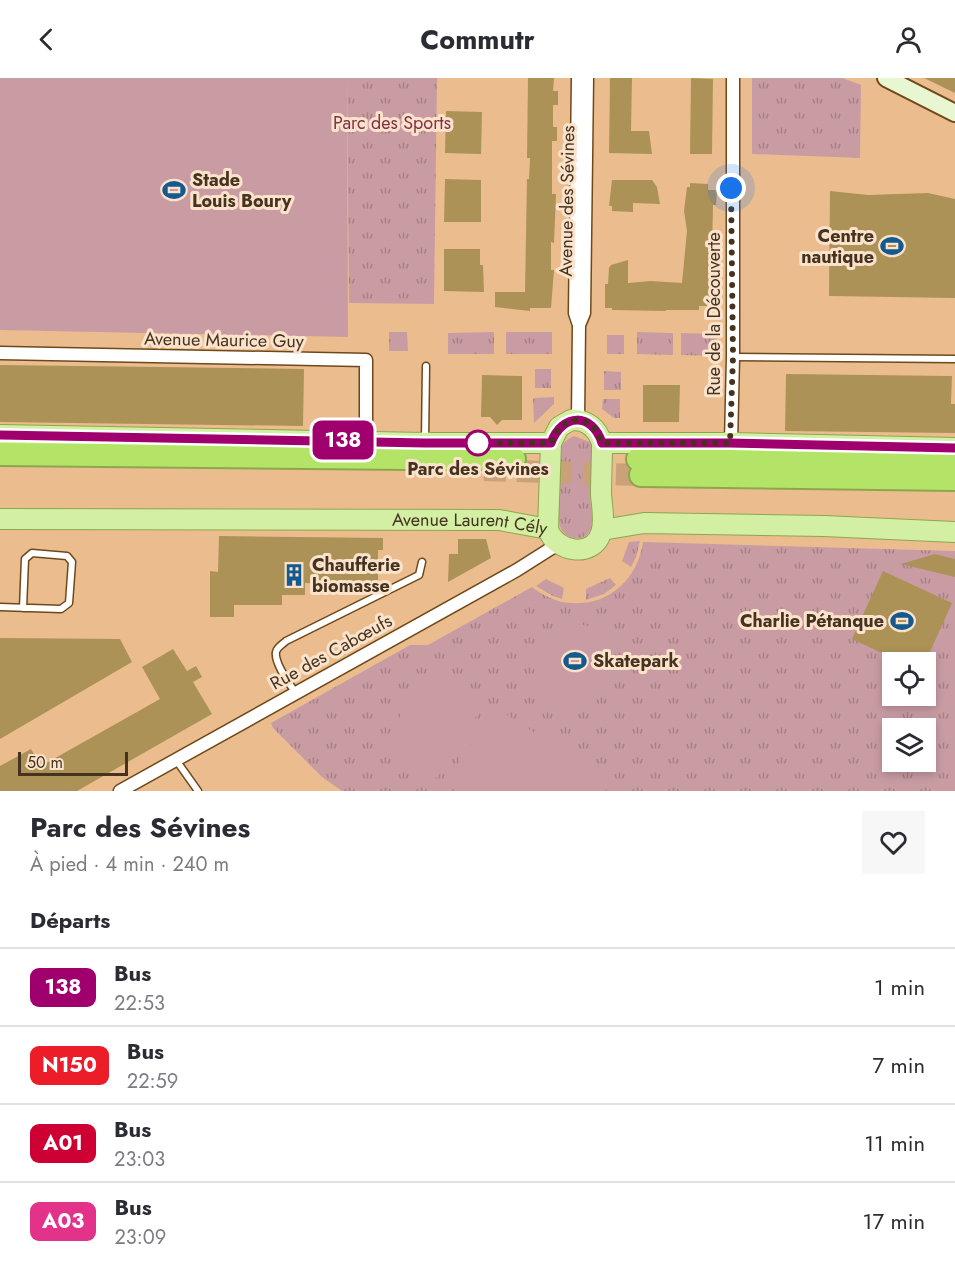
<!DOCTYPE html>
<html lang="fr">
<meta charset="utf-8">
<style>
:root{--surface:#fff;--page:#f7f7f7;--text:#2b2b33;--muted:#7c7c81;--line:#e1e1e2}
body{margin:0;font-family:Jost,sans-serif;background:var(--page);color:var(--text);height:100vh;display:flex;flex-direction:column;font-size:22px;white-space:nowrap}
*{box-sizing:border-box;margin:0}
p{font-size:20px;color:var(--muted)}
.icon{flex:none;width:33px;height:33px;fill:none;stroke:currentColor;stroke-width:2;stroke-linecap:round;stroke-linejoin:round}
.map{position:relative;height:713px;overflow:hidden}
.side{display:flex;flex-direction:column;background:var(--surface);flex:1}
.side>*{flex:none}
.badge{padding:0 12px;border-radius:9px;font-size:21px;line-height:39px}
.controls{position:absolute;left:882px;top:574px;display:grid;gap:12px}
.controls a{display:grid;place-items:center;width:54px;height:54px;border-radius:0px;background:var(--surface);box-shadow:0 3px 9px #0003;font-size:30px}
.scale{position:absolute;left:18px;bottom:15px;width:110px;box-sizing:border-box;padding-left:6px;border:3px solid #453320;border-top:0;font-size:16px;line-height:21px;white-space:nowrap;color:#453320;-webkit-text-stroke:4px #fae2cb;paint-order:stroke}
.you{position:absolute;width:30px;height:30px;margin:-15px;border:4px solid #fff;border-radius:50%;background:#1a73e8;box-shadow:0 0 0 9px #1a73e833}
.map>.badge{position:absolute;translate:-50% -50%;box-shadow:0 0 0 3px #fff}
h2{padding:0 30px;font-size:22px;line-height:54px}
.round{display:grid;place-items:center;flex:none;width:63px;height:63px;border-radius:0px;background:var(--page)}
.overview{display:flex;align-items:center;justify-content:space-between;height:102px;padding:0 30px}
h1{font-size:28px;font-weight:700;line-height:45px}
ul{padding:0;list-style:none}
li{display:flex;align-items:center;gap:18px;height:78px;padding:0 30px;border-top:2px solid var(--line)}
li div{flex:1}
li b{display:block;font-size:22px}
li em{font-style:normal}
li .badge{min-width:66px;font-weight:700;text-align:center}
header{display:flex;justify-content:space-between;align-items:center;height:78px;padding:0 30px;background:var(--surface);font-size:27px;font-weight:700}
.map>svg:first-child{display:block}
.grass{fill:url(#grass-tufts);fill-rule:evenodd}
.pitch{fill:#c99ca4}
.building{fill:#ac9256}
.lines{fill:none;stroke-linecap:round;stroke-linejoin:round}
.highway-tunnel{stroke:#caa178;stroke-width:22;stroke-dasharray:22 11;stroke-linecap:butt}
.lane-casing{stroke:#6f4819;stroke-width:9}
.street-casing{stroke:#6f4819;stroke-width:15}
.secondary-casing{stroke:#6f4819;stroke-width:20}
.primary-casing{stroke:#8da64e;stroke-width:22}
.highway-casing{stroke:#8da64e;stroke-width:26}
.lane{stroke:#fff;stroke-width:6}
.street{stroke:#fff;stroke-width:12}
.secondary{stroke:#e8f7d1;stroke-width:16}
.primary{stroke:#d2efa4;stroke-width:20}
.highway{stroke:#b4e467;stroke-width:22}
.line-casing{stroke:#fff;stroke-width:14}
.line{stroke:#a0006e;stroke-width:9}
.walk{stroke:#453320;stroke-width:6;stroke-dasharray:0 10.8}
.stop-dot{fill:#fff;stroke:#a0006e;stroke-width:3}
.labels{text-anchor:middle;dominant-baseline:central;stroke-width:6;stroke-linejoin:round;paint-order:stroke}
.park-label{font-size:18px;fill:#823046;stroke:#fae2cb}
.poi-label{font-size:18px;font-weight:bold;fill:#453320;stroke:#fae2cb;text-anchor:start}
.street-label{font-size:18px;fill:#453320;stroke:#fae2cb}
.stop-label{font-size:18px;font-weight:bold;fill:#453320;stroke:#fae2cb}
</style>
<header><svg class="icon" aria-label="back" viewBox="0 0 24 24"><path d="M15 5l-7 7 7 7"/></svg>Commutr<svg class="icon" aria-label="person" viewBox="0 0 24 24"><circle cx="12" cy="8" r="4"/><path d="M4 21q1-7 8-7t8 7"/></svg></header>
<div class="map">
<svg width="955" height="713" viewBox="0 0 955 713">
<defs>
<pattern id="grass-tufts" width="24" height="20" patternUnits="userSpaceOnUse" patternTransform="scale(1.5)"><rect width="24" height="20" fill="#c99ca4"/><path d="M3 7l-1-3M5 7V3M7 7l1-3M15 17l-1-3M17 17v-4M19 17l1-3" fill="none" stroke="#a58085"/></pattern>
</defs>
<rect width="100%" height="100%" fill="#ebbd8e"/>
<!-- grass -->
<path class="grass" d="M347,0H437L434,226L349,225Z
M752,0H842L861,7L860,80L752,76Z
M389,254H407L408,273H389Z
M494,254V276H448V255Z
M506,254H552V276H506Z
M637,254L673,255V277L637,276Z
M681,255L717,256V278L681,277Z
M607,257H624V276H607Z
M535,291H551V310H535Z
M604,293L621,294V312H604Z
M554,319V326L534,345L533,320Z
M603,321H620V340H614L602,331Z
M574,358L590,364L593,371C592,386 590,402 590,417C590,428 594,440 591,450C586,466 564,462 560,448C556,433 556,389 559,374C561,366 567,361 574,358Z
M640,463L636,479L631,489L622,483L629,464Z
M643,464L955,473V713H342L322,699L273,650L271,645L410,567H428L532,509C576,544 635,520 643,464ZM892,585H926V618H892ZM892,651H926V684H892Z
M610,500L616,507L604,516L586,522V511Z
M546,501L564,510L562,521L553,518L536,508Z"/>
<!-- pitch -->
<path class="pitch" d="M0,0H347L348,259L0,252Z
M534 587a41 41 0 1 1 82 0a41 41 0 1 1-82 0Z
M432,587L486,623L437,700L383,666Z
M495,629L610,704L605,713H457L445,706Z"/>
<!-- building -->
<path class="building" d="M528,0H554L553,13H558V27H553V49H557V63H552V116H556L554,165L551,164V192H554L551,230H530V233L495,229V214H525L527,101H529L530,80H527Z
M610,0H632L631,53H649L652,76L609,75Z
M691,0L713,1L712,76H690Z
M924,0H955V15Z
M446,33L482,34L481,76L445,75Z
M445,101L481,102V144H444Z
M612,102H652L657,109L660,126L633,125V134L612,133V128H609Z
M690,105L708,106V112H717L716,127H713L712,172H716L715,186H712L711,221H708L707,228H699V232H666V233L612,232V230H605V206H608L609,190L611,187L628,182V205L651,203L682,205L687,153L684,133L687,109H690Z
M830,113L868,117L928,115L955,121V220L829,218Z
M444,171H480V187H483L484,214L444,213Z
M0,287L304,291L303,348L0,344Z
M786,296L952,298L951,326H955V355L785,353Z
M482,297L522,298V342H502L497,347L490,339H481Z
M643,307H680L679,344H643Z
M219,458L383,460V472H378V508L305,505V517H282V527H234V539H210V493L218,494Z
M458,461H486L491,480L448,504L449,476H458Z
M935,476L955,481V499L901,486Z
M883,493L952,525L925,585H903L852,561Z
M0,560L120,561L132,584L0,661Z
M173,571L187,593L196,588L202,599L193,604L212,636L77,713H0V688L31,671L41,688L160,621L142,589Z"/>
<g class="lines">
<!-- highway-tunnel -->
<path class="highway-tunnel" d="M484,392L641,397"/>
<!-- lane casing -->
<g class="lane-casing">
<path id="lane" d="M733,279L955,281
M425,362L426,288
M0,529L61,531L69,525L72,484L67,478L32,475L25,481L23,530
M295,614C289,605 274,585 276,574C277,569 283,566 286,563L419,497L422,484
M176,682L198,713"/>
</g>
<!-- street casing -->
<g class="street-casing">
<path id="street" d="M578,0L575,235L579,247L578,342
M579,247L584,235L587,0
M0,275L366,282V363
M731,365L733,279V0
M120,713L517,492L558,466"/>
</g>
<!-- secondary casing -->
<g class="secondary-casing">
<path id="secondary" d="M886,0L955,35"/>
</g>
<!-- primary casing -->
<g class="primary-casing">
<g id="primary">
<path d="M571,342C587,341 597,350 602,365C602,382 601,400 601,417C602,428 605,444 601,455C593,481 555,474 548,451L551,365L559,349Z"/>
<path d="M0,357L425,365H551"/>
<path d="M602,365H731L955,370"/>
<path id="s1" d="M0,441L499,442L548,451"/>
<path d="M602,452L644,445L824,448L955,454"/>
</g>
</g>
<!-- highway casing -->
<g class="highway-casing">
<path id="highway" d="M0,376L514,381
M638,381L955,384
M641,397L955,401"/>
</g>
<!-- lane -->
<use href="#lane" class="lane"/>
<!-- street -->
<use href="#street" class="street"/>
<!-- secondary -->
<use href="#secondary" class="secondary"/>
<!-- primary -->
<use href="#primary" class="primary"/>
<!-- highway -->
<use href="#highway" class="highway"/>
</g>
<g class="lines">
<!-- line casing -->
<g class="line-casing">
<path id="line" d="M0,357L425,365H551C562,335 592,334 602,365H730L955,370"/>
</g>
<!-- line -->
<use href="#line" class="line"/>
<!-- walk -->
<path class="walk" d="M478,365H551C562,335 592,334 602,365H730L733,279L731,110"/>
</g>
<!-- icons -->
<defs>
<g id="stadium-bare" transform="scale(1.8)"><path d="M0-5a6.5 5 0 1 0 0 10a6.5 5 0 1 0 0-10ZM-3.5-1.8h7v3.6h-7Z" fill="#155a8f" stroke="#fae2cb" stroke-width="2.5" paint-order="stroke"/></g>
<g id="building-bare" transform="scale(1.8)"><path d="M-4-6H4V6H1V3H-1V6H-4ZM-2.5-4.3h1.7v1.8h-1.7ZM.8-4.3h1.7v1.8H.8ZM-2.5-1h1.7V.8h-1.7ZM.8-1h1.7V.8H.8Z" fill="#155a8f" stroke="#fae2cb" stroke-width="2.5" paint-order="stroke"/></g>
</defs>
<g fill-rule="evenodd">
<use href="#stadium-bare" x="174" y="112"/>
<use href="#stadium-bare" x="892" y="168"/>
<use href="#building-bare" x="294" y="497"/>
<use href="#stadium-bare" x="902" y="543"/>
<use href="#stadium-bare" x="575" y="583"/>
</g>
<!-- markers -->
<circle class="stop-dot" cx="478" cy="365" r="12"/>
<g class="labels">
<!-- park labels -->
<g class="park-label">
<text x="392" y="45">Parc des Sports</text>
</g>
<!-- poi labels -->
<g class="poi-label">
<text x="192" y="102">Stade<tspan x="192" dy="21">Louis Boury</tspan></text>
<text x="874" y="158" text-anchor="end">Centre<tspan x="874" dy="21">nautique</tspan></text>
<text x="312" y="487">Chaufferie<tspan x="312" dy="21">biomasse</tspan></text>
<text x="884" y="543" text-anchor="end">Charlie Pétanque</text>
<text x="593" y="583">Skatepark</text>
</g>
<!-- street labels -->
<g class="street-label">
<text transform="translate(567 123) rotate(-89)">Avenue des Sévines</text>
<text transform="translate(714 236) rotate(-90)">Rue de la Découverte</text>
<text transform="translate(224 262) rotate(1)">Avenue Maurice Guy</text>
<text stroke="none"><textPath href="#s1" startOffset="470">Avenue Laurent Cély</textPath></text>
<text transform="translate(331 574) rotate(-29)">Rue des Cabœufs</text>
</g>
<!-- stop labels -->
<g class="stop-label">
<text x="478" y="391">Parc des Sévines</text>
</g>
</g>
</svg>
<div class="controls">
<a><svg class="icon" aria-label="locate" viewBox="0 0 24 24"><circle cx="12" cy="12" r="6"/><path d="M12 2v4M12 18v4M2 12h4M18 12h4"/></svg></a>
<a><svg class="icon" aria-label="layers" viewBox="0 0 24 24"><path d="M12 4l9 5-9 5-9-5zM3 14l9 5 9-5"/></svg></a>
</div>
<div class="scale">50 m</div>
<div class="you" style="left:731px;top:110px"></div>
<b class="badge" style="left:343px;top:362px;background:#a0006e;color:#fff">138</b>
</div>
<section class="side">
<div class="overview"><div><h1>Parc des Sévines</h1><p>À pied · 4 min · 240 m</p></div><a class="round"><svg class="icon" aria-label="heart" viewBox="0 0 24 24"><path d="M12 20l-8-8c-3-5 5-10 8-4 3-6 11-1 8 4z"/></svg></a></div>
<h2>Départs</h2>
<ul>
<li><span class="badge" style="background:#a0006e;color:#fff">138</span><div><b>Bus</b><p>22:53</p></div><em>1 min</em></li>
<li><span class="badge" style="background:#ed1c29;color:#fff">N150</span><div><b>Bus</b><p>22:59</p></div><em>7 min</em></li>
<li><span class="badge" style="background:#ce0033;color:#fff">A01</span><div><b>Bus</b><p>23:03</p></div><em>11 min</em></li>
<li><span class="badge" style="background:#e33289;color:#fff">A03</span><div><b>Bus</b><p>23:09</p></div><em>17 min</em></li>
</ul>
</section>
